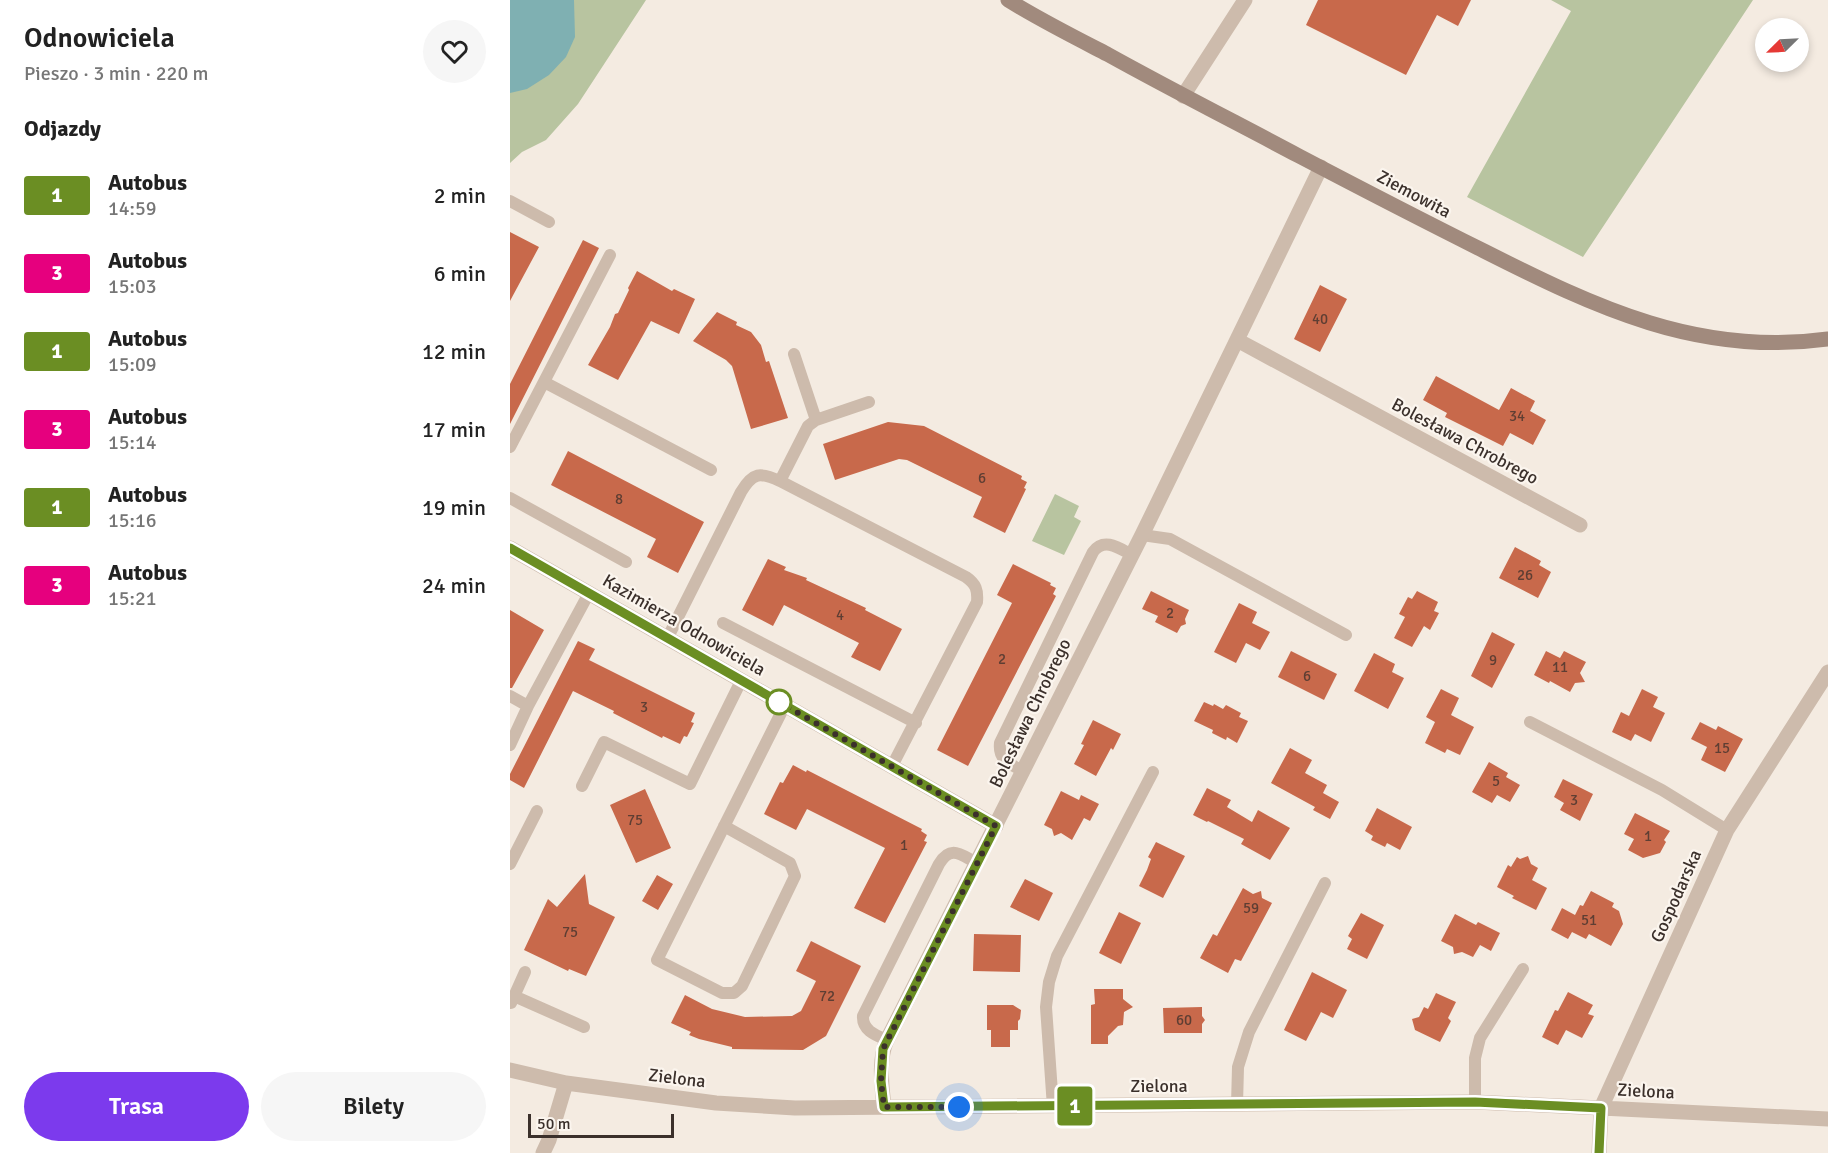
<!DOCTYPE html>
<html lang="pl">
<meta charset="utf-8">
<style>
:root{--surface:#fff;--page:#f6f6f6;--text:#222;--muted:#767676;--accent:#7c3aed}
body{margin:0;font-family:Signika,sans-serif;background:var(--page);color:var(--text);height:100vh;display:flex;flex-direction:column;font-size:22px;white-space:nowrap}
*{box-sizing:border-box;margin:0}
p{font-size:20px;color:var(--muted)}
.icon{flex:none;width:33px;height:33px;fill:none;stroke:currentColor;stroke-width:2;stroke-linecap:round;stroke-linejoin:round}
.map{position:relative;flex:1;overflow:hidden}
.details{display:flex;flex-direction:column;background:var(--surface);width:510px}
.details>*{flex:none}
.badge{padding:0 12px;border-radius:4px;font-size:21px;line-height:39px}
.needle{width:39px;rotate:246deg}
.fabs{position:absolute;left:1245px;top:18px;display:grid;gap:12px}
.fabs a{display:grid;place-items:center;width:54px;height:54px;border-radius:50%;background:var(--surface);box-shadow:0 3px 9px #0003;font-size:30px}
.scale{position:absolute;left:18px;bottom:15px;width:146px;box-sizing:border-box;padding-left:6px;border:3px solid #3b302b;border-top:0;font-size:16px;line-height:21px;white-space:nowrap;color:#3b302b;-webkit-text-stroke:4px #fbf5ee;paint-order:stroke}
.you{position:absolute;width:30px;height:30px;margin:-15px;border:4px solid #fff;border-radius:50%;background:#1a73e8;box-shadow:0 0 0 9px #1a73e833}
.map>.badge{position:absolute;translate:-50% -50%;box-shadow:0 0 0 3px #fff}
h2{padding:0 24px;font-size:22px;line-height:54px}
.round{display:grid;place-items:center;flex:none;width:63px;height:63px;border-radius:32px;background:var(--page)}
.overview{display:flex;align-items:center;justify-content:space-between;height:102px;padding:0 24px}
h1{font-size:28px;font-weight:600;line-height:45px}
.primary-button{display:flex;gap:12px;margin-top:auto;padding:12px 24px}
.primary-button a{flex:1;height:69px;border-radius:36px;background:var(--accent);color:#fff;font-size:24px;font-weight:600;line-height:69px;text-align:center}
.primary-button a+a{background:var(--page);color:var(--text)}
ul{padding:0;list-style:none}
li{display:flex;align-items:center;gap:18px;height:78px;padding:0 24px}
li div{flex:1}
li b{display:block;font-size:22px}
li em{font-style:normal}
li .badge{min-width:66px;font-weight:700;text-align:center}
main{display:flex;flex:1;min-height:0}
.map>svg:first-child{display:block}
.green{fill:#b8c4a0}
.water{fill:#7fb0b2}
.building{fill:#c8694b}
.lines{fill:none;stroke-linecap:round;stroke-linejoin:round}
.lane{stroke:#cdbbac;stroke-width:12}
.street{stroke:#cdbbac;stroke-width:15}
.secondary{stroke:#a18a7d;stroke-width:15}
.line-casing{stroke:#fff;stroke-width:14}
.line{stroke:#6b8e23;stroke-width:9}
.walk{stroke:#3b302b;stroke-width:6;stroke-dasharray:0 10.8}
.stop-dot{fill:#fff;stroke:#6b8e23;stroke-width:3}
.labels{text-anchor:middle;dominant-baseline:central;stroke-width:4.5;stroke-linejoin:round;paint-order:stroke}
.number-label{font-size:15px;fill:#5e3e33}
.street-label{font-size:18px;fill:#3b302b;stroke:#fbf5ee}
</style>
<main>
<section class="details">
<div class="overview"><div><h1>Odnowiciela</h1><p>Pieszo · 3 min · 220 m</p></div><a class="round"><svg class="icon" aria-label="heart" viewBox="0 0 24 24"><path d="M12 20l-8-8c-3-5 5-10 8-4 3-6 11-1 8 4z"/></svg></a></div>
<h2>Odjazdy</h2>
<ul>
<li><span class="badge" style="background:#6b8e23;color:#fff">1</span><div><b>Autobus</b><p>14:59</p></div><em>2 min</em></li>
<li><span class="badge" style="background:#e6007e;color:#fff">3</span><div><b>Autobus</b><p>15:03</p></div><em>6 min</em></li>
<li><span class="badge" style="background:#6b8e23;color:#fff">1</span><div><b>Autobus</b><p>15:09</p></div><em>12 min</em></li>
<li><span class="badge" style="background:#e6007e;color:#fff">3</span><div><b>Autobus</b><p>15:14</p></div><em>17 min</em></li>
<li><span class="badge" style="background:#6b8e23;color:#fff">1</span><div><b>Autobus</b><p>15:16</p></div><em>19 min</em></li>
<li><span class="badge" style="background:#e6007e;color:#fff">3</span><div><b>Autobus</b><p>15:21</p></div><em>24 min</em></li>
</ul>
<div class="primary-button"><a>Trasa</a><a>Bilety</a></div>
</section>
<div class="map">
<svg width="1318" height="1153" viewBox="0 0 1318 1153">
<rect width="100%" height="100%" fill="#f4ebe1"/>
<!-- green -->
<path class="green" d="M0,0H136L68,104L36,140L12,152L0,163Z
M1041,0H1243L1073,257L957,197L1061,11Z
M545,494L569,506L564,517L571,521L554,555L522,541Z"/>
<!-- water -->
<path class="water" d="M0,0H64L65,37L56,57L39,75L17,89L0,93Z"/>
<!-- building -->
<path class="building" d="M808,0H961L948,26L927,15L896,75L796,25Z
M0,232L29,247L0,301Z
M73,240L89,248L0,424V384Z
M127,271L162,291L164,289L185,299L169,334L141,321L108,380L78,365L100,327L105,314L108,313L119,290L118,288Z
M810,285L837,299L810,352L784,339Z
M207,312L227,322L226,325L241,332L251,345L256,362L259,361L278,418L241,429L222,366L216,360L183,341Z
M926,376L989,410L1001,388L1025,401L1020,411L1036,420L1023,445L1000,433L993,446L935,417L937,413L913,400Z
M378,422L414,426L512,476L511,479L517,482L514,488L516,489L495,533L463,517L472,497L397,460L389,459L325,480L313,444Z
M58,451L194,522L168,573L137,557L146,539L41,485Z
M1005,547L1031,561L1029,565L1041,572L1028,598L989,578Z
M258,559L276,567L274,570L297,578L296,580L356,608L355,610L392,629L370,671L341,657L349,643L274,605L263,626L232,610Z
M503,564L541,583L540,585L546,588L543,594L546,596L458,766L427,750L502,603L487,595Z
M641,591L679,610L675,619L676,624L671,626L667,633L645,622L648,616L632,609Z
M907,591L928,602L924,611L929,613L920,630L914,626L902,647L884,638L895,617L889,614L898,597L902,599Z
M729,603L747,612L742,623L760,632L750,650L736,643L726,663L704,652Z
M0,610L34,630L2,688H0Z
M982,632L1005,644L982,688L961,676Z
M68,641L85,649L79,660L185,713L181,722L184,723L177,737L174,736L170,744L153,736L152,738L103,713L104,711L63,691L14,788L0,780V774Z
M781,651L827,674L814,700L768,677Z
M1036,651L1050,658L1054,651L1076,662L1070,673L1075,682L1065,683L1060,692L1040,681L1039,683L1024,675Z
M864,653L885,664L882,672L894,678L878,709L844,691Z
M931,689L949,698L941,715L964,727L950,755L937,749L935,753L915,743L925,722L916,717Z
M1132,689L1148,697L1143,707L1155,713L1141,742L1125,734L1121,741L1102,732L1111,712L1119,716Z
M694,702L703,706L704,704L713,709L716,705L731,713L729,717L738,721L727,743L717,737L716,740L702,733L703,730L684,721Z
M583,720L611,734L603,750L601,748L586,776L564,764L574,745L571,744Z
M1190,722L1206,730L1208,726L1233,739L1215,772L1191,760L1197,747L1181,739Z
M780,748L802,760L795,773L817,785L813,793L829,802L820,819L803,810L805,807L761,783Z
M979,762L998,773L996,777L1010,785L1000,802L987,795L982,803L962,792Z
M283,765L296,772L297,770L412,829L411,831L417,835L414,841L417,842L375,923L344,908L375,848L297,809L286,830L254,814L270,782L273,783Z
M1053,779L1083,794L1070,821L1050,810L1054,803L1044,797Z
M697,788L721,800L717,807L742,822L748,810L780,828L760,860L731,844L734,839L698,821L697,822L683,815Z
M135,789L161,848L126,863L100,805Z
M551,791L569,800L571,795L589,804L580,821L574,818L562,840L551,833L544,836L542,829L534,825Z
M867,808L902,827L890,850L877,843L875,847L861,840L863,836L855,831Z
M1125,813L1160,831L1154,840L1156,842L1150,853L1133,858L1118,850L1124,839L1114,834Z
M646,842L675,856L653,898L629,886L637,870L641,859L638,857Z
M1018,856L1021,864L1028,868L1022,880L1037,888L1026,910L1002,898L1004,896L987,887L998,865L1001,867L1007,857L1010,859Z
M75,874L79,904L105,917L76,976L59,969L58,971L14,950L38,899L47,907Z
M147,875L163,884L148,910L132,901Z
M515,879L543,893L529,921L500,907Z
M733,888L743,894L751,891L752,898L762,903L731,961L725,959L718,973L690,958L703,934L707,936Z
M1081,891L1104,903L1102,907L1109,911L1113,924L1101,946L1079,934L1076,939L1062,932L1058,939L1041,930L1052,908L1065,915L1070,905L1073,906Z
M609,912L631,923L611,964L589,953Z
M851,913L874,925L857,959L837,949L842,939L838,936Z
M945,914L966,925L968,922L990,933L981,951L970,945L963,957L952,952L944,954L943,947L931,941Z
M464,934L511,935L510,972L463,971Z
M301,941L351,966L316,1036L293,1050L222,1049V1047L189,1039L179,1035L181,1032L161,1023L175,995L202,1009L235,1017L282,1016L291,1011L306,981L286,971Z
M802,972L837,990L823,1018L811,1012L796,1041L774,1030Z
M584,989H613V999L623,1007L614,1012L613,1025L608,1026L598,1036V1044H581V1005L585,1004Z
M1058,992L1083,1005L1078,1014L1084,1016L1072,1038L1056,1030L1048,1045L1032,1037L1045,1010L1048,1011Z
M926,993L946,1002L938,1018L941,1021L930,1042L905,1030L902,1019L909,1017L914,1007L918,1009Z
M477,1005H503L511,1010L510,1019L508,1021V1030H500V1047H481V1030H477Z
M692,1007V1016L695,1020L692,1024V1033H654L653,1008Z"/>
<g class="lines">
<!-- lane -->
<path class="lane" d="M0,201L39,222
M34,382L201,470
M306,420L359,402
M0,447L100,255
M270,481L298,426L306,420L284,354
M0,498L116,562
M632,535L660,539L836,635
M213,623L406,723
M157,639L231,492C243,472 250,472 270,481L456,577C466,584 468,590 467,602L382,766
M0,696L18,706
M1020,722L1152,790L1217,830
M0,745L18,706L79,593
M513,771C500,764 488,760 490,743L583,552C594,537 609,548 622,555
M72,786L94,742L180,784L231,681
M214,826L280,863L285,876L232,986L224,993H212L147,960L275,705
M0,864L27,811
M4,996L74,1027
M1,1003L15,972
M377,1040C365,1035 352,1030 353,1016L429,864C441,844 451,855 467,863
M965,1102V1058L970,1038L1013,969
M727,1105L728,1067L739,1032L815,883
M543,1107L536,1007L539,982L547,956L643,772"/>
<!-- street -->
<path class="street" d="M673,96L735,0
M727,340L1070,525
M0,548L486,826
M0,1070L56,1083
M374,1107C372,1086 368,1060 377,1040L632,535L811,167
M33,1153L39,1140L56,1083L206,1103L285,1108L965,1102L1318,1119
M1089,1153L1091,1108L1217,830L1318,672"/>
<!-- secondary -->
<path class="secondary" d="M498,0C530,20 564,37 597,54C660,89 725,122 789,156C850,188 912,220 974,251C1085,307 1189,357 1318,339"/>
</g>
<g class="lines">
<!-- line casing -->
<g class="line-casing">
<path id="line" d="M0,548L486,826L373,1049L371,1081L374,1107L965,1102L1091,1108L1089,1153"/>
</g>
<!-- line -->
<use href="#line" class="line"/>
<!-- walk -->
<path class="walk" d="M269,702L486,826L373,1049L371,1081L374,1107H449"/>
</g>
<!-- markers -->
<circle class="stop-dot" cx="269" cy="702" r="12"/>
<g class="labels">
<!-- number labels -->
<g class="number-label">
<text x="810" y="319">40</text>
<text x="1007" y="416">34</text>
<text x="472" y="478">6</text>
<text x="109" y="499">8</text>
<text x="1015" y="575">26</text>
<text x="660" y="613">2</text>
<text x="330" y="615">4</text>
<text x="492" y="659">2</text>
<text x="983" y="660">9</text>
<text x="1050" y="667">11</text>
<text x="797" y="676">6</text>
<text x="134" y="707">3</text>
<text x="1212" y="748">15</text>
<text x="986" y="781">5</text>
<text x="1064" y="800">3</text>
<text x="125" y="820">75</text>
<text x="1138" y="836">1</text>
<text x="394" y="845">1</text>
<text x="741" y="908">59</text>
<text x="1079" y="920">51</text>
<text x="60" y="932">75</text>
<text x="317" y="996">72</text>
<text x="674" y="1020">60</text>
</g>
<!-- street labels -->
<g class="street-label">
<text transform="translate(904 194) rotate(28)">Ziemowita</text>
<text transform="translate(955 441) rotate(28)">Bolesława Chrobrego</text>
<text transform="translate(174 625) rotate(30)">Kazimierza Odnowiciela</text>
<text transform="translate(520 713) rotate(-64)">Bolesława Chrobrego</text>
<text transform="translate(1166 896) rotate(-66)">Gospodarska</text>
<text transform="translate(167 1078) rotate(7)">Zielona</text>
<text x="649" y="1086">Zielona</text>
<text transform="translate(1136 1091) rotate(3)">Zielona</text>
</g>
</g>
</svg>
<div class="fabs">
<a><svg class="needle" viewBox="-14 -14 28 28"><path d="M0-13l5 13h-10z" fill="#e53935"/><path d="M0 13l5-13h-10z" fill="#767676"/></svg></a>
</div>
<div class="scale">50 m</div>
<div class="you" style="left:449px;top:1107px"></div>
<b class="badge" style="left:565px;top:1106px;background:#6b8e23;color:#fff">1</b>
</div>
</main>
